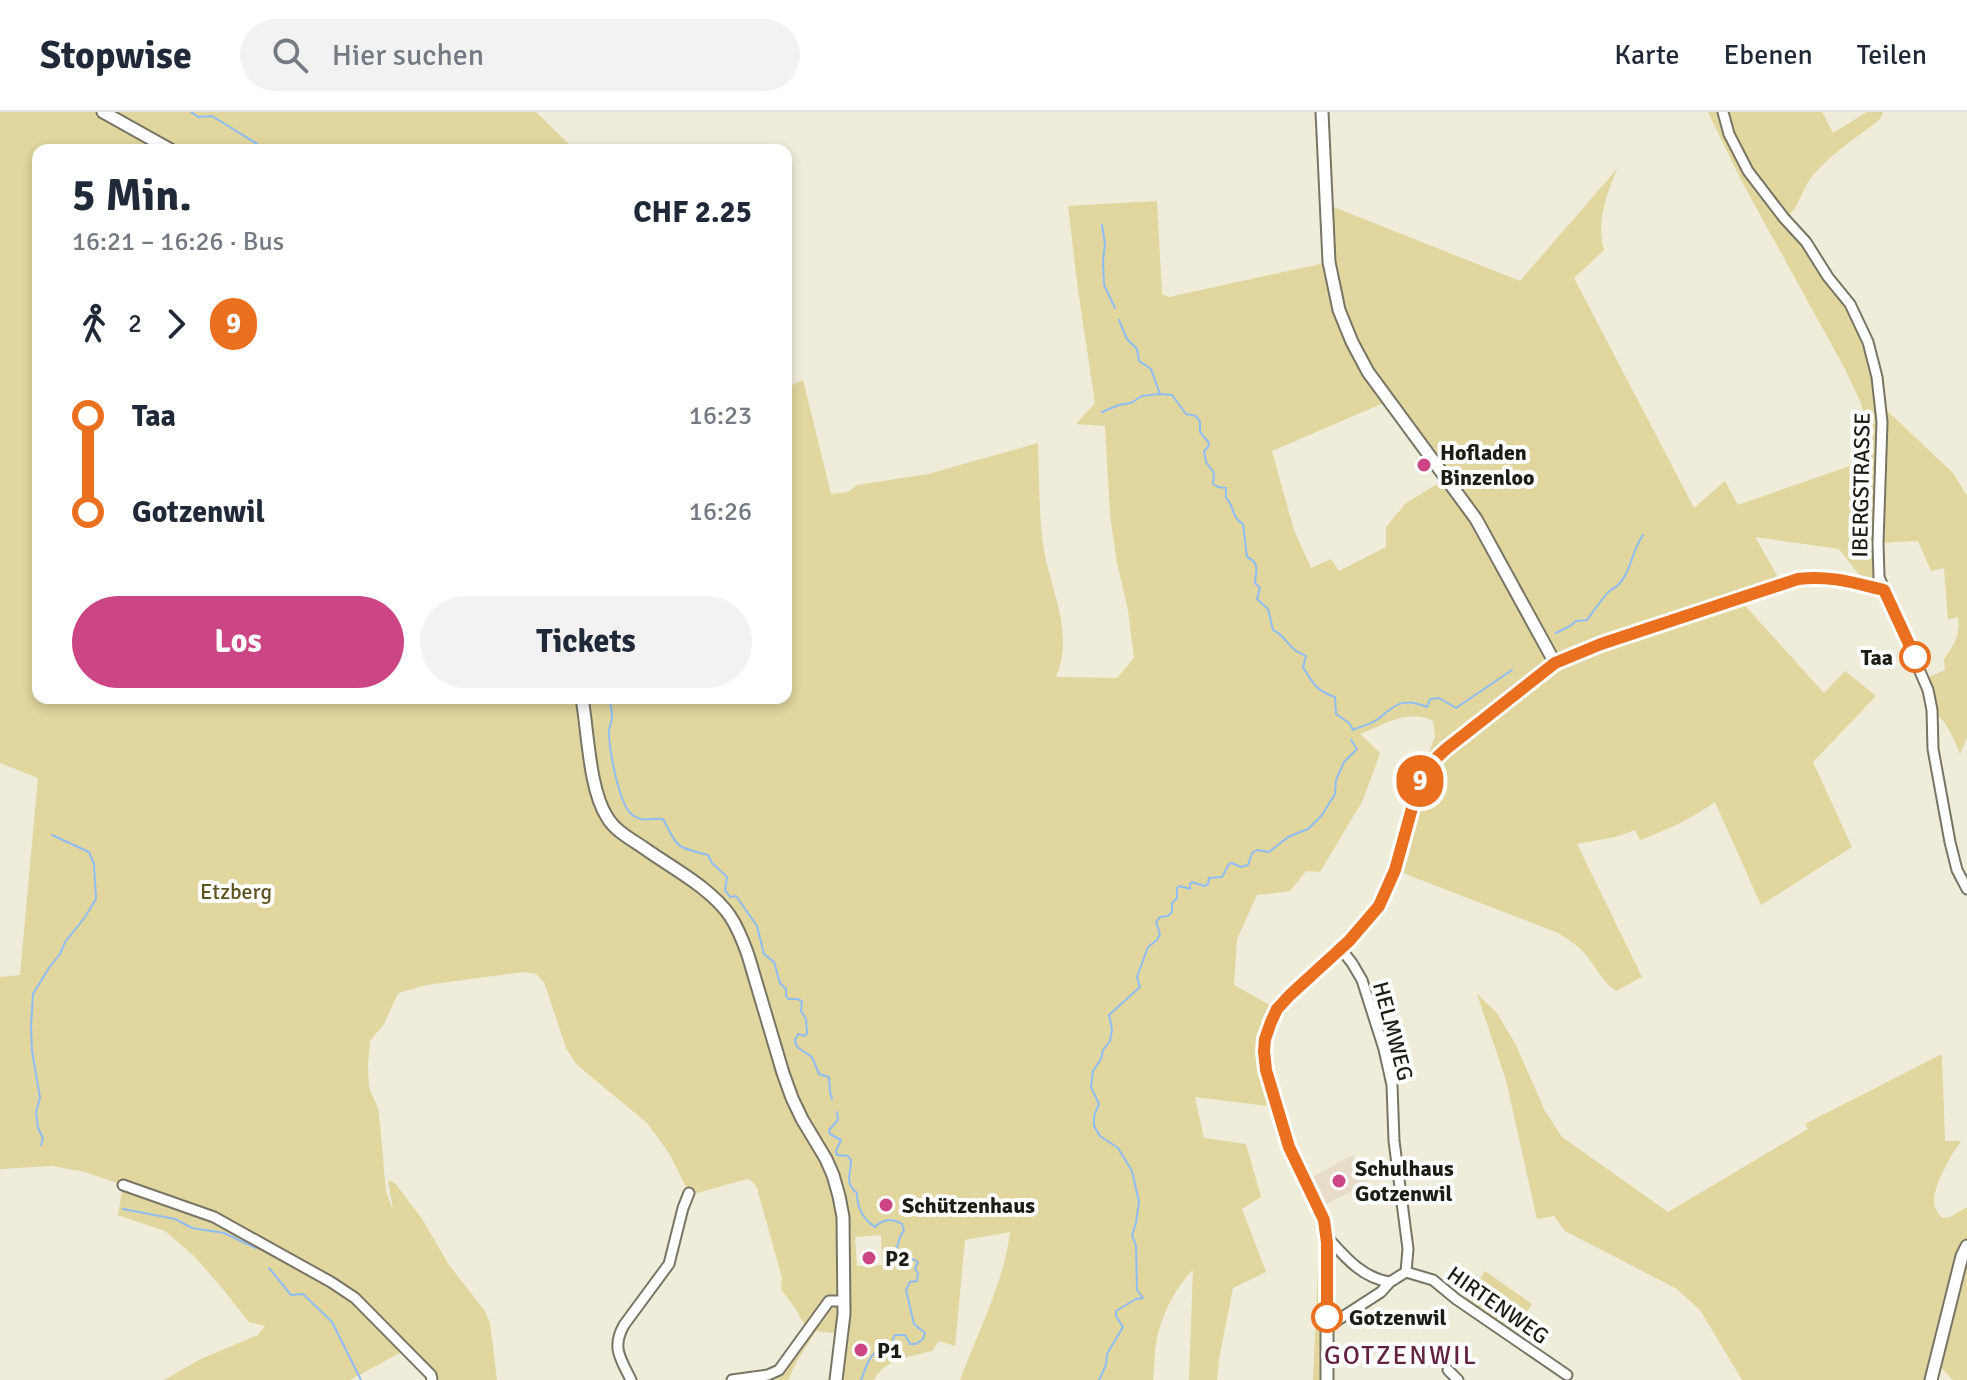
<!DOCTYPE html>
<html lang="de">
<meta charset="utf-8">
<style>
:root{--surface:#fff;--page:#f2f2f3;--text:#1f2937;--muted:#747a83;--line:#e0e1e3;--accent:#cc4585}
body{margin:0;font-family:Signika,sans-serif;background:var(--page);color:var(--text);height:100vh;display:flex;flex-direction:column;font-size:30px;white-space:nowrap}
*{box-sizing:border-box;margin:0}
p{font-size:26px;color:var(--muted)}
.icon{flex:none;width:44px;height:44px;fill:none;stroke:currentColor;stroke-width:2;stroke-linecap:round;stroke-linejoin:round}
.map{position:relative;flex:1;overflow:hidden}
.details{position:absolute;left:32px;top:32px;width:760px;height:560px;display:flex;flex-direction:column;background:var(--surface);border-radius:16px;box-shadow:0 4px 12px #0003}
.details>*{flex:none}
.badge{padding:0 16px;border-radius:26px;font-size:28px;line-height:52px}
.map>.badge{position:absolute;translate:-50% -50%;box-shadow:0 0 0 4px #fff}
.legs{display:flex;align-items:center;gap:12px;height:88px;padding:0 40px;font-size:26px}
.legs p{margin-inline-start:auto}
.headline{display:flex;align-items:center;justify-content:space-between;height:136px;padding:0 40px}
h1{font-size:44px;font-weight:700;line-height:60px}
.action{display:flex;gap:16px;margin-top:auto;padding:16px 40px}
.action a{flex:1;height:92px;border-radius:48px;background:var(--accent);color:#fff;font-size:32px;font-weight:700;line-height:92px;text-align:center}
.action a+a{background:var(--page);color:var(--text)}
ul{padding:0 40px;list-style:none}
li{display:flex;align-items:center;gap:28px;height:96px;font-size:30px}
li i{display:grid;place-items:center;width:12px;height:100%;margin:0 10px;background:currentColor}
li i::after{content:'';width:20px;height:20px;margin:-10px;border:6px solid;border-radius:50%;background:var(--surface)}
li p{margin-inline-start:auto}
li:first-child i{background:linear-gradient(#0000 50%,currentColor 0)}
li:last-child i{background:linear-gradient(currentColor 50%,#0000 0)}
header{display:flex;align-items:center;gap:48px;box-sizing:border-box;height:112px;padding:0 40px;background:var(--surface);border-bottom:2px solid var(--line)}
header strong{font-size:38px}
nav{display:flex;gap:44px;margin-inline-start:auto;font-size:28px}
.search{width:560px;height:72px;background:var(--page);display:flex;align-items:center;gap:20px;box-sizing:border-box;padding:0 28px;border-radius:44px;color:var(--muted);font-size:30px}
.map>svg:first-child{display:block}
.education{fill:#e6dcc7}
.green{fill:#e0d69e;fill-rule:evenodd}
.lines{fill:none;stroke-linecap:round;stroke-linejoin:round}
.stream{stroke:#90bdf4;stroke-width:2}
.minor-casing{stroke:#787565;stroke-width:13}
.tertiary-casing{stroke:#787565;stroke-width:15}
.minor{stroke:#fff;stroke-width:9}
.tertiary{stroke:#fff;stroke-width:11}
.line-1-casing{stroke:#fff;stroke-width:18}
.line-1{stroke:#ea7020;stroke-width:12}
.poi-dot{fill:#cc4585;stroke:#fff;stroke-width:3}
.stop-1-dot{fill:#fff;stroke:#ea7020;stroke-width:4}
.labels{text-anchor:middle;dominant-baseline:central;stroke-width:8;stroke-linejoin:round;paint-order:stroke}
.poi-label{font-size:22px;font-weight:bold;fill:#1d1c15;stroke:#fff;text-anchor:start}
.street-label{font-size:22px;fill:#1d1c15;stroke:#fff}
.stop-label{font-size:22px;font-weight:bold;fill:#1d1c15;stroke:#fff;text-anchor:end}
.park-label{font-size:22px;fill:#5e5420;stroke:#fff}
.quarter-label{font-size:26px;letter-spacing:2px;fill:#632240;stroke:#fff}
</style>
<header>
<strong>Stopwise</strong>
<div class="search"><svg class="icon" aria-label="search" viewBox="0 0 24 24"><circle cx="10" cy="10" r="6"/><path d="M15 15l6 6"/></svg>Hier suchen</div>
<nav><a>Karte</a><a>Ebenen</a><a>Teilen</a></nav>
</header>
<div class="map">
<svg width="1967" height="1268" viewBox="0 0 1967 1268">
<rect width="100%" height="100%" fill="#efecd9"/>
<!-- education -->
<path class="education" d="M1353,1043L1368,1071L1324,1093L1311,1066Z"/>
<!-- green -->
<path class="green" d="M0,0H536L575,38H38V586H786V276L803,268L831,382L848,380L857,373L928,362L1038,331C1039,362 1039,394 1042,425C1047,473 1076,517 1056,565L1117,566L1134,546L1128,498L1117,451L1110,402L1105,314L1076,312L1095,291L1078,178L1068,94L1157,89L1162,182L1169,185L1329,150L1326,92L1520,169L1617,57C1606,84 1596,110 1604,138L1574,166L1694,396L1725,369L1738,393L1870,347L1868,320L1861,291L1845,257L1741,68L1708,0H1822L1833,21L1867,0H1883L1880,7C1858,25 1824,46 1808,70C1801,82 1796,100 1784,107L1857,203L1881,293L1953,361L1967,384V625L1960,642C1953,625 1947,609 1932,598L1924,567L1945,558L1944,547C1954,533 1961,523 1958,505L1948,507L1944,456L1931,459L1918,429L1878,431L1884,478L1868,474L1839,437L1755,425L1782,472L1739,487L1824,581L1845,559L1876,584L1813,650L1852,735L1761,793L1715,690C1691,707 1667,718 1640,728L1635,718L1615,725L1577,732L1642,865L1616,879C1603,870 1596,856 1587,844C1578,833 1568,827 1556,820L1395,758L1430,652L1428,643L1435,624L1433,609C1409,596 1383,613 1360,622L1380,641L1363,688L1320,760L1306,759L1290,779L1257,783L1237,827L1234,873L1277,897L1265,927L1277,995L1195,985L1204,1026L1246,1032L1261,1085L1242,1097L1266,1160L1233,1176L1219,1247L1217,1268H1189L1193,1158C1177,1173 1165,1197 1159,1218C1154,1233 1155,1252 1153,1268H960C977,1223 1005,1167 1010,1120L965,1128L955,1234L939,1229L932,1239C911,1245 885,1246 874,1268H836L842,1222L816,1219L797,1249L788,1268H773L768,1263L779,1258L808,1219L795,1196L781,1177L782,1166L757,1076L753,1070L747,1067L697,1081H689L669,1041L647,1011L576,952L566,936L544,870L536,862L523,860L426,873L398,881L384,912L370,929L368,952L369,976L378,996L380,1012L386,1080L393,1098L388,1068L395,1071L422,1107L449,1153L485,1199L490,1211L497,1268H441L431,1263L407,1237L350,1268H164L201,1247L258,1223L265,1214L249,1210L222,1176L194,1144L165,1119L118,1103L123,1073L85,1060L53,1054L0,1057V865L20,863L38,666L0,651ZM1388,289L1447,366L1406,391L1386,415V435L1339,459L1331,447L1311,456L1294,418L1272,339ZM881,1123L882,1153L857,1154L855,1125Z
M1477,882L1496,900L1516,933L1545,999L1562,1025L1668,1100L1808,1017L1805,1012L1942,942L1945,1029H1961C1951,1043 1934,1072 1934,1089C1934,1096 1938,1101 1942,1106L1950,1105L1967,1095V1268H1953L1936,1250L1931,1268H1742L1700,1198L1677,1177L1565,1119L1554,1104L1537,1107L1506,968Z
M1327,1131V1268H1313L1319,1134Z
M1485,1159L1532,1192L1513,1220L1466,1187Z"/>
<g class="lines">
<!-- stream -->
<path class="stream" d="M191,0L198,5L212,4L267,38
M1102,113L1105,132L1103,149L1104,173L1115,196
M1119,208L1127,227L1137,237L1139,249L1151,257L1160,282L1172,283L1186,302L1196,304L1200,310V320L1209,331L1208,335L1204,339L1206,350L1214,361L1213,372L1218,375L1226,376V386C1235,394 1230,404 1243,412L1247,445C1260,451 1256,458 1255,471L1260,476L1257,487L1268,497L1273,518C1283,522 1286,531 1295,538C1298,541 1302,542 1306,544L1303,555C1313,571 1316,579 1335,585L1336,602L1349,611L1353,618C1361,614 1372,612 1378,607C1396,592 1403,585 1427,595L1430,587L1439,586L1456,596L1512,558
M1102,300L1119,293L1131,291L1142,284L1160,282
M1556,521L1570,514L1576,509L1587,508C1592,501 1606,481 1611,478C1613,476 1615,476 1617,474C1631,461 1632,438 1643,423
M610,586C610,592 612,598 612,604C612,611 608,616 609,623C610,640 619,696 634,704C644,711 653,705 663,707C679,738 675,734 708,743L712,751L727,765L725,778L730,785L736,784L757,814L764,842L774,850L780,871L786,877V884L788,887H797L802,889L801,899L806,907L807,921L805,924L798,922L795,928L797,935L812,945L819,962L829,965L830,980L832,987
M837,1000L838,1008L829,1018L830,1022L841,1028L836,1039L837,1043L848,1044L851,1048C851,1062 844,1071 857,1081C857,1095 863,1107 875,1115C882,1107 893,1106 902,1112L904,1118L900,1125L894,1145L899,1149L904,1150L913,1147L918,1150L915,1157L918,1161L917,1169L910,1170L906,1178L914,1212L925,1221L923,1227L916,1232H910L905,1223H895L893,1227L897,1237L894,1241C889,1241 884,1238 880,1239C869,1240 865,1259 861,1268
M41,1033L43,1026L38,1016L36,1000L40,986L32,939L31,914L33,882L49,856L60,842L65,830L85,805L96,787L94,752L89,740L52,723
M123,1097L175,1107L192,1116L224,1121L256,1136
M269,1156L291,1183L303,1182L332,1210L361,1268
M1099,1268L1106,1253L1107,1242L1123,1215L1116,1204V1199L1136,1187L1143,1186L1137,1178L1136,1134L1132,1123L1136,1111L1139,1090L1132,1059L1118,1036L1100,1024L1094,1014V1004L1099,992L1091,975L1093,959L1101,947L1103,938L1110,929L1112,917L1109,903L1140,875L1137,865L1148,835L1157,828L1160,822L1156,810L1160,805L1168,804L1172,800V791L1177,786V776L1180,774L1190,777V772L1192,770L1204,774L1208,772L1209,766L1222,765L1229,752L1232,751L1241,755L1248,753L1252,741L1257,738L1269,740L1288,725L1308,717L1322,703L1335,682L1336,668L1344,650L1357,637L1351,628"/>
<!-- minor casing -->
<g class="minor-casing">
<path id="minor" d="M1723,0L1729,22L1748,59L1784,106L1806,130L1828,165L1850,192L1868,230L1877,265L1882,310L1878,431L1879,465L1928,578L1932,598L1933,637L1950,730L1957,758L1967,777
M1341,837L1352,851L1362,868L1384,937L1392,973L1394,1029L1408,1137L1406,1160
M123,1073L214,1105L331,1170L355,1186L431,1263L432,1268
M1327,1125C1345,1145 1362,1166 1390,1170
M1327,1215L1381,1180L1390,1170L1406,1160L1433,1168L1456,1187L1567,1263
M1448,1258L1458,1268
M631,1268C621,1247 611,1236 624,1213L669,1152L683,1096L689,1081
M732,1268L768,1263L779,1258L829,1189H844"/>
</g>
<!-- tertiary casing -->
<g class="tertiary-casing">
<path id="tertiary" d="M103,0L171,38
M1322,0L1329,150L1339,198L1352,230L1368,260L1476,407L1555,551
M582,586C588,620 589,677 607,705C615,719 631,727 644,736C672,756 711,776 730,804C738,816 743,829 748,843L783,961L792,986L802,1007L826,1047L833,1063L839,1084L843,1105L844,1202L836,1268
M1327,1268V1131L1324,1108L1289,1035L1266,958L1264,939L1265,927L1271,910L1277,897L1290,883L1349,829L1379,794L1395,758L1420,667L1430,652L1446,637L1555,551L1601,532L1798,467C1829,463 1855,471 1884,478
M1931,1268L1962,1144L1967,1134"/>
</g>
<!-- minor -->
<use href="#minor" class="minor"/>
<!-- tertiary -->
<use href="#tertiary" class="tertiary"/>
</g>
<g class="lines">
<!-- line-1 casing -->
<g class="line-1-casing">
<path id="line-1" d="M1327,1205V1131L1324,1108L1289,1035L1266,958L1264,939L1265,927L1271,910L1277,897L1290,883L1349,829L1379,794L1395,758L1420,667L1430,652L1446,637L1555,551L1601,532L1798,467C1830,463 1854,471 1884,478L1915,545"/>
</g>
<!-- line-1 -->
<use href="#line-1" class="line-1"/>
</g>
<!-- markers -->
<g class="poi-dot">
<circle cx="1424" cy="353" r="8"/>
<circle cx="1339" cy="1069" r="8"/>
<circle cx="886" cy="1093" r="8"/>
<circle cx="869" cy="1146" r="8"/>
<circle cx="861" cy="1238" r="8"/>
</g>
<g class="stop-1-dot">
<circle cx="1915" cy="545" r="14"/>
<circle cx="1327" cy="1205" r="14"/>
</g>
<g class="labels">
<!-- poi labels -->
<g class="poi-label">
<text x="1440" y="340">Hofladen<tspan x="1440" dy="25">Binzenloo</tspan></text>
<text x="1355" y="1056">Schulhaus<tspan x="1355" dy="25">Gotzenwil</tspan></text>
<text x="902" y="1093">Schützenhaus</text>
<text x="885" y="1146">P2</text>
<text x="877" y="1238">P1</text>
</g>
<!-- street labels -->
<g class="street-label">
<text transform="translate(1861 373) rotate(-89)">IBERGSTRASSE</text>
<text transform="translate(1393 919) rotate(75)">HELMWEG</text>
<text transform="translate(1498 1193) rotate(35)">HIRTENWEG</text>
</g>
<!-- stop labels -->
<g class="stop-label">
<text x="1893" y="545">Taa</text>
<text x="1349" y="1205" text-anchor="start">Gotzenwil</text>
</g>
<!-- park labels -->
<g class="park-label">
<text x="236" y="779">Etzberg</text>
</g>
<!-- quarter labels -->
<g class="quarter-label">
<text x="1401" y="1244">GOTZENWIL</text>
</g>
</g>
</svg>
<b class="badge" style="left:1420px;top:669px;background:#ea7020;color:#fff">9</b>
<section class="details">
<div class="headline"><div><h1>5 Min.</h1><p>16:21 – 16:26 · Bus</p></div><b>CHF 2.25</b></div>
<div class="legs"><svg class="icon" aria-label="walk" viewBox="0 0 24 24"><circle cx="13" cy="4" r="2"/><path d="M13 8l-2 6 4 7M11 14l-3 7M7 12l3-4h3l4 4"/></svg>2<svg class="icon" aria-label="forward" viewBox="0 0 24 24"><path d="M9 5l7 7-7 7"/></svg><b class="badge" style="background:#ea7020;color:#fff">9</b></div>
<ul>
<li><i style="color:#ea7020"></i><b>Taa</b><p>16:23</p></li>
<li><i style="color:#ea7020"></i><b>Gotzenwil</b><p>16:26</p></li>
</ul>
<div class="action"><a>Los</a><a>Tickets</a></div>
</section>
</div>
